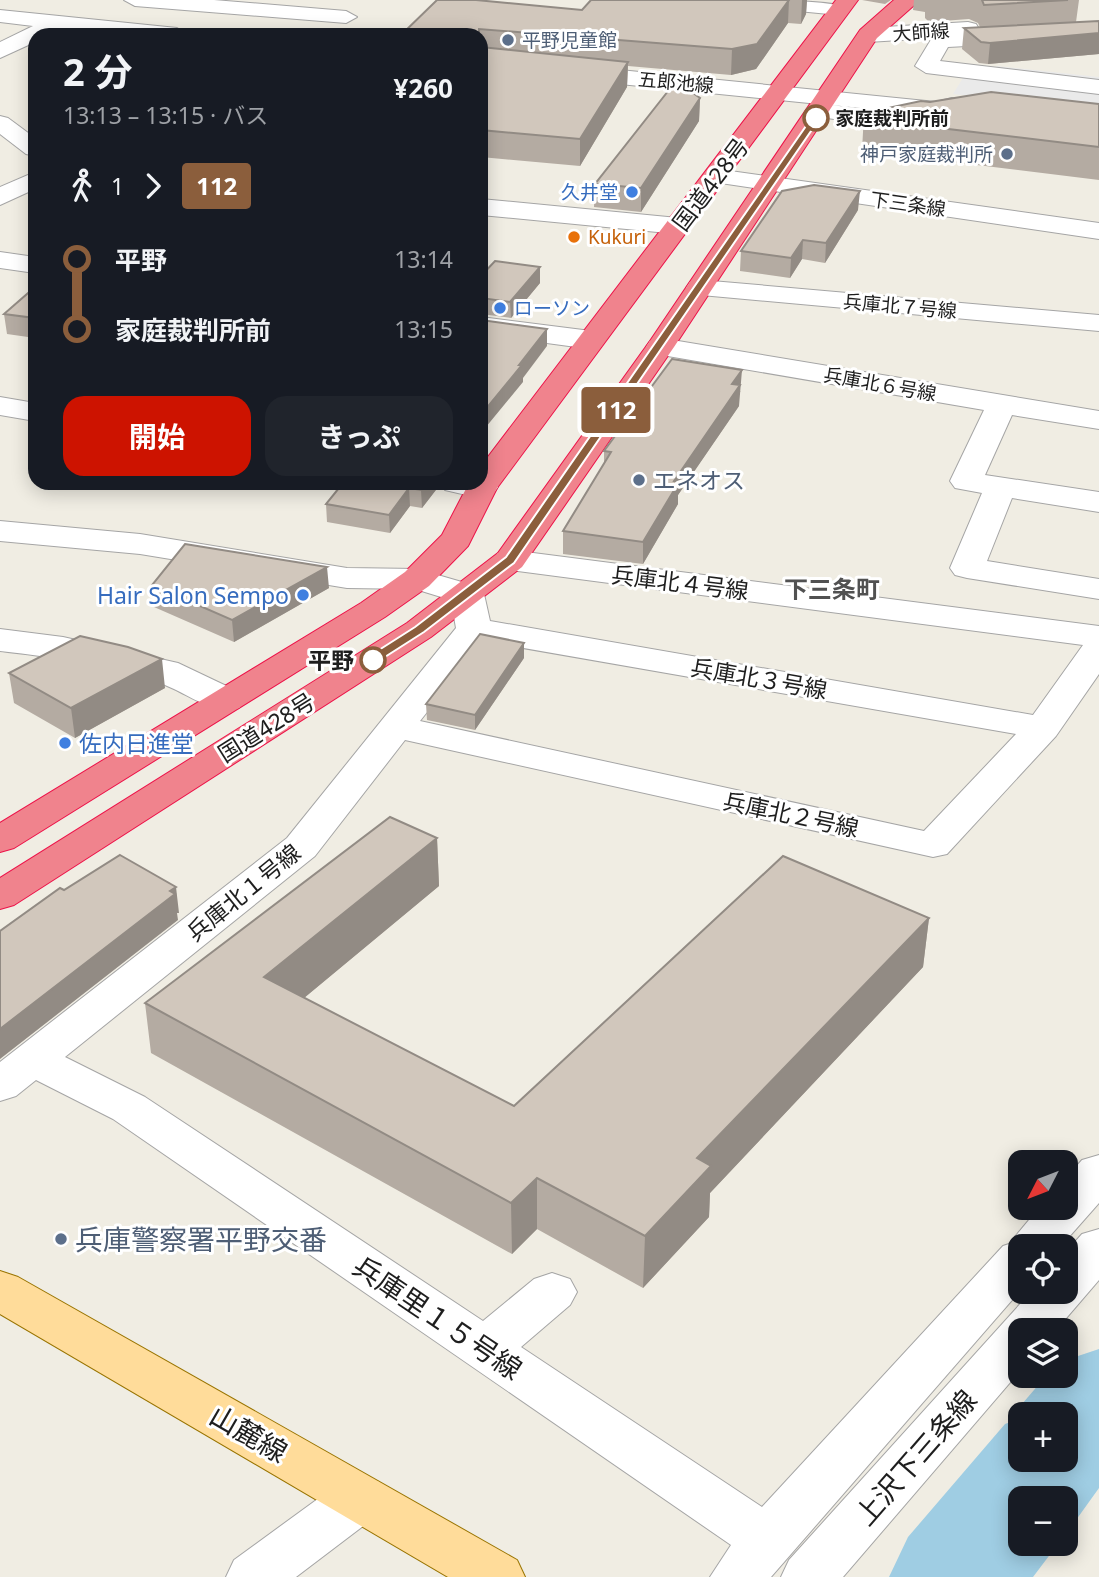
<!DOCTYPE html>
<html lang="ja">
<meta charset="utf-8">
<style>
:root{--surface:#171b24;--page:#20242c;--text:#f1f3f6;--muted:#9ea1a6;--accent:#cd1300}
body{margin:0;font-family:"Noto Sans","Noto Sans JP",sans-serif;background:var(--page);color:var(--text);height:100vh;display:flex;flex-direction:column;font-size:26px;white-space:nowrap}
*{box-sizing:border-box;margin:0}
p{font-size:23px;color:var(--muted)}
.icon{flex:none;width:38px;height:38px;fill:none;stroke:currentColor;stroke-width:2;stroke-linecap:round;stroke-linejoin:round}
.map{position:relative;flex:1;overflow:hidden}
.drawer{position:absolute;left:28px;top:28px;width:460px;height:462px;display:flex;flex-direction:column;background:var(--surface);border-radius:21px;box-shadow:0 4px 18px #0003}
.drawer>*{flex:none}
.badge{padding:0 14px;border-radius:5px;font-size:24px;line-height:46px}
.needle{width:46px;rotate:228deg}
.tools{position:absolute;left:1008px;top:1150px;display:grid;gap:14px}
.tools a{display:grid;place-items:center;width:70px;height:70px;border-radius:14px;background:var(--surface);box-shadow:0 4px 18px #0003;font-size:35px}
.map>.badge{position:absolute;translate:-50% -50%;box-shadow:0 0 0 4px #fff}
.legs{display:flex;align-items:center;gap:10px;height:77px;padding:0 35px;font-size:23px}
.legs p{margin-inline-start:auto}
.head{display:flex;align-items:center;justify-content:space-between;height:119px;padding:0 35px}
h1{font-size:38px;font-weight:700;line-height:52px}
.action{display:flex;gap:14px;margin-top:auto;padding:14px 35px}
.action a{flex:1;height:80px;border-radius:21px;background:var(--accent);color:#fff;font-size:28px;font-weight:700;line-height:80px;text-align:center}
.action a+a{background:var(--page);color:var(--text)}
ul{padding:0 35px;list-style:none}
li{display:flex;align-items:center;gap:24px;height:70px;font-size:26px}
li i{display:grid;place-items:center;width:10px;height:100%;margin:0 9px;background:currentColor}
li i::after{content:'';width:18px;height:18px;margin:-9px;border:5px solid;border-radius:50%;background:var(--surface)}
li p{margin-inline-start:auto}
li:first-child i{background:linear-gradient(#0000 50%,currentColor 0)}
li:last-child i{background:linear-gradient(currentColor 50%,#0000 0)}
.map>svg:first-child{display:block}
.parking{fill:#eaeaea}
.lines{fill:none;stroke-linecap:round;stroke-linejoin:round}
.river{fill:#9fcde3;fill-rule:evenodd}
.minor-casing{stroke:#a5a5a5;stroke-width:2}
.major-casing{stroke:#997400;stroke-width:2}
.highway-casing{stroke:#ed1249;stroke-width:2}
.minor{fill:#fff;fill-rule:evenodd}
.major{fill:#ffdc9a;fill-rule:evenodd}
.highway{fill:#f0838d;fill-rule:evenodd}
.wall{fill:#b4aba2}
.shaded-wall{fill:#928b84}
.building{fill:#d1c7bc;stroke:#928b84;stroke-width:2}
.line-1{fill:#8b5e3c;stroke:#fff;stroke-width:2}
.service-dot{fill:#5c6f8a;stroke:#fff;stroke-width:2.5}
.stop-1-dot{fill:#fff;stroke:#8b5e3c;stroke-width:3.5}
.shop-dot{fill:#3f7fe0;stroke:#fff;stroke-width:2.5}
.food-dot{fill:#e8710a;stroke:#fff;stroke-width:2.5}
.labels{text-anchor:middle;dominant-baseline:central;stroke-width:6;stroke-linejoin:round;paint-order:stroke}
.far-street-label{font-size:19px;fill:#1e1e1e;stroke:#fff}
.far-service-label{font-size:19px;fill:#4e5e75;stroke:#fff;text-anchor:start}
.far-stop-label{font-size:19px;font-weight:bold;fill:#1e1e1e;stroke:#fff;text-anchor:start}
.far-shop-label{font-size:19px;fill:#366cbe;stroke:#fff;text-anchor:end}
.far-food-label{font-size:19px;fill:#c56008;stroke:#fff;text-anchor:start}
.street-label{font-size:23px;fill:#1e1e1e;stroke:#fff}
.service-label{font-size:23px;fill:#4e5e75;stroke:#fff;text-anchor:start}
.shop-label{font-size:23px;fill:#366cbe;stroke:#fff;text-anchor:end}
.stop-label{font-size:23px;font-weight:bold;fill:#1e1e1e;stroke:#fff;text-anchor:end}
.neighbourhood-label{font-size:24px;font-weight:bold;fill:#515151;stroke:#fff}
.near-service-label{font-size:28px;fill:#4e5e75;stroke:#fff;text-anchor:start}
.near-street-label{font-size:28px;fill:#1e1e1e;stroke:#fff}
</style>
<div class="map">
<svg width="1099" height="1577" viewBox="0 0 1099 1577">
<rect width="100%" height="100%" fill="#f0ede3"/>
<!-- parking -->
<path class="parking" d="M997,66L1099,77V126L1019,102L953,94L966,73L991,76Z"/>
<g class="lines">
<!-- river -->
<path class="river" d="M1099,1349V1488L1066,1534V1498H1020V1544H1058L1033,1577H889L908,1537L1005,1424L1013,1421L1022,1404L1046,1376H1066V1360ZM1020,1414H1066V1460H1020Z"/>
<!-- minor casing -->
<g class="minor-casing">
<path id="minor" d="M124,0H214L346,11L357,17L346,23L135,6Z
M737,0C758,0 839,0 850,9L839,15L748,6Z
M0,10L177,28L188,35H116L60,29L48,35H35V42L0,58V42L33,26L0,22Z
M968,22L976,24L979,29L976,32L1099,25V39L948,47L940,61L1099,80V94L926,73L915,66L932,38L868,42L857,35L868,28Z
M481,56L936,102L952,98L960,100L964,105L960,110L936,116L832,105L923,118L927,123L923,128L915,130L812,116L808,111L819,104L481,70Z
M0,116L8,118L35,138V156L26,154L0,134Z
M716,169L1099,223V239L707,181L704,176L707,171Z
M35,172V189L0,205V187Z
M481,199L678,218L687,220L691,226L687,232L678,234L481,215Z
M0,252L35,257V273L0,268Z
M700,280L1099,315V331L690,294L686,288L690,282Z
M481,317L591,331L601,334L605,340L601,346L591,349L481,334Z
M660,338L1099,411V429L1012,415L985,475L1099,492V512L1012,498L987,561L1099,579V599L967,578L955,575L950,568L982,493L955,488L950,481L984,410L650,353L646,347L650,341Z
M0,397L35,403V421L0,415Z
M482,477L493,480L498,487L493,494C477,498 461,494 445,490L440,483H481Z
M0,521L140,534L347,568L417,569L479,587L484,594L490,621L1033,715L1083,645L510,570L498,567L493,560L498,553L510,550L1099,626V674L1056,736L947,854L933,857L405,740L315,856L65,1057L145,1097L483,1321L534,1279L552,1273L570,1279L577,1292L570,1305L521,1347L762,1507L1003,1246L1009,1244L1039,1208H1066V1178L1082,1160L1099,1155V1203L1061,1246H1020V1291L771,1577H710L731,1545L113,1119L36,1080L16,1096L0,1101V1062L287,838L456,628L451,600L415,589L347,588L140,554L0,541ZM483,641L1016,734L924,831L420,721Z
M0,629L63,637L178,663L239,692L244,700L239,708C215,714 195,699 174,689C121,664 57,658 0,651Z
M1099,1229V1280L1056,1330H1020V1371L843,1577H781L789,1560L1031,1292H1066V1252L1082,1234Z
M360,1476L379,1482L387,1498L379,1514L296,1577H226L234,1560L341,1482Z"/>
</g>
<!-- major casing -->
<g class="major-casing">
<path id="major" d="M0,1271L18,1277L517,1560L525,1577H448L0,1314Z"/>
</g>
<!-- highway casing -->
<g class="highway-casing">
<path id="highway" d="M836,0H858L497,488L468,546L429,586L385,617L14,848L0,852V823L361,603L405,572L442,535L469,483H481V466Z
M894,0H920L877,38L674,347L522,567L431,637L14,905L0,909V878L407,623L498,553L650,341L860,30Z"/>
</g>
<!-- minor -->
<use href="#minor" class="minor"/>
<!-- major -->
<use href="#major" class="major"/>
<!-- highway -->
<use href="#highway" class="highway"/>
</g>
<!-- wall -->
<path class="wall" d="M789,0H807L806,14L801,24L788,23L756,69L731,75L628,66L627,87L580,166L481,157V35H401L582,10Z
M862,0H891L885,4Z
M914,0H1079L1076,22L1099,21V54L988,64L979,63L962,49L964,28L980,27L978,23L969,19L929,22L925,18V12L913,10Z
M700,98L699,121L641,212L594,207L595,184Z
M930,102L1099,104V180L862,151L864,113Z
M858,210L825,263L802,259L790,278L740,271L741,251Z
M540,267V283L511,318L481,314V276Z
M35,287V338L7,334L4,314Z
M741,391L739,393V406L678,495V504L643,564L563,554V531L604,463V451Z
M335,483H439V486L422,508L410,506L390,533L327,522L326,504L336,492Z
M152,585L329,588L234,642L154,607Z
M524,658L475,730L427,720L426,704Z
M9,673L165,688L75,738L14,703Z
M437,838L439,886L304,998L514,1106L929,918L923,967L710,1193L709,1217L643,1288L537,1229L512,1254L151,1053L145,1003Z"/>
<!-- shaded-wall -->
<path class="shaded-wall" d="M789,0L788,23L756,69L731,75L732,49Z
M802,0H807L806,14L801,24Z
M1099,33V54L988,64L990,43Z
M628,62L627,87L580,166V139Z
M700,98L699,121L641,212V188Z
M860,191L858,210L825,263L826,243Z
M803,240L802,259L790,278L791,258Z
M540,267V283L511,318L510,302Z
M547,329V346L523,378V382L481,433V415Z
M742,370L739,406L678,495V504L643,564V542L674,481L732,384Z
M426,483H439V486L422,508L421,490Z
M409,488L410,506L390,533L389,515Z
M327,567L329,588L234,642L232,620Z
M524,643V658L475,730V715Z
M162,659L165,688L75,738L71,708Z
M437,838L439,886L269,1027L264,977Z
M176,887L179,913H177L178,920L0,1059V1029Z
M929,918L923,967L710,1193L709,1217L643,1288L645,1236L697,1158Z
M537,1178V1229L512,1254L511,1203Z"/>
<!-- building -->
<path class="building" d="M437,0H476L582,10L591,0H789L757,44L732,49L479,29V35H401Z
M982,0H1068L984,5Z
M1099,21V33L990,43L981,42L964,28Z
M481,47L628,62L580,139L481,130Z
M676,81L700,98L641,188L595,184Z
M991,92L1099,104V147L864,119V113L921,101L930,102Z
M814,185L860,191L826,243L803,240L791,258L741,251L782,191Z
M495,261L540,267L510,302L481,298V276Z
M35,287V318L4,314Z
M481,320L547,329L519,365H522L481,415Z
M672,359L742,370L732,384L740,385L674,481L679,482L643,542L563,531L611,452L604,451Z
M343,483H426L421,490L409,488L389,515L326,504Z
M185,544L327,567L232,620L152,585Z
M480,634L524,643L475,715L426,704Z
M80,636L128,647L162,659L71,708L9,673Z
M390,817L437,838L264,977L514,1106L783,856L929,918L697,1158L711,1166L645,1236L537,1178L511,1203L145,1003Z
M120,855L176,887L170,891L175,894L0,1029V931L60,888L64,890Z"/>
<!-- line-1 -->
<path class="line-1" d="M813,116L820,118L514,563L424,632L377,662H368V657L415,627L506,557Z"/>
<!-- markers -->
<g class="service-dot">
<circle cx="508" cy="40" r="7"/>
<circle cx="1007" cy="154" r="7"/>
<circle cx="639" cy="480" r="7"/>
<circle cx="61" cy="1239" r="7"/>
</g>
<g class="stop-1-dot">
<circle cx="816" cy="118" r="12"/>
<circle cx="373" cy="660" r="12"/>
</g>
<g class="shop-dot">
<circle cx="632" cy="192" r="7"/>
<circle cx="500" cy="308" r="7"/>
<circle cx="303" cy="595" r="7"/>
<circle cx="65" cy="743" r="7"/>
</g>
<circle class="food-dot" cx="574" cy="237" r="7"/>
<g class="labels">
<!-- far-street labels -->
<g class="far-street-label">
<text transform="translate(921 32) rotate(-4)">大師線</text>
<text transform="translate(676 82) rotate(5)">五郎池線</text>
<text transform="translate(908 204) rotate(8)">下三条線</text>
<text transform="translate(900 306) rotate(5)">兵庫北７号線</text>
<text transform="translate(880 384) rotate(10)">兵庫北６号線</text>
</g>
<!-- far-service labels -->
<g class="far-service-label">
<text x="522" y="40">平野児童館</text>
<text x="993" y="154" text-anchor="end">神戸家庭裁判所</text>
</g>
<!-- far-stop labels -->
<g class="far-stop-label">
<text x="835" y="118">家庭裁判所前</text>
</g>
<!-- far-shop labels -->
<g class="far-shop-label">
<text x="618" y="192">久井堂</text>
<text x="514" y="308" text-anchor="start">ローソン</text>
</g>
<!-- far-food labels -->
<g class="far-food-label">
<text x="588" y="237">Kukuri</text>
</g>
<!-- street labels -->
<g class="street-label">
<text transform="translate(710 184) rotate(-53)">国道428号</text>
<text transform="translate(680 582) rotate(7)">兵庫北４号線</text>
<text transform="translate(759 678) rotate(10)">兵庫北３号線</text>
<text transform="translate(266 727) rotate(-32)">国道428号</text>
<text transform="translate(791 814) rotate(12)">兵庫北２号線</text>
<text transform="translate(243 892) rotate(-39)">兵庫北１号線</text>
</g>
<!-- service labels -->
<g class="service-label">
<text x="653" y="480">エネオス</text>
</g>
<!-- shop labels -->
<g class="shop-label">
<text x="289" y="595">Hair Salon Sempo</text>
<text x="79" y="743" text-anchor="start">佐内日進堂</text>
</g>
<!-- stop labels -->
<g class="stop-label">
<text x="354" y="660">平野</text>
</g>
<!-- neighbourhood labels -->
<g class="neighbourhood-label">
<text x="832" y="588">下三条町</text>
</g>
<!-- near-service labels -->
<g class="near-service-label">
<text x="75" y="1239">兵庫警察署平野交番</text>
</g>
<!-- near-street labels -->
<g class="near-street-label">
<text transform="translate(438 1317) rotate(34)">兵庫里１５号線</text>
<text transform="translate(249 1433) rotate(30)">山麓線</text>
<text transform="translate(915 1457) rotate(-49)">上沢下三条線</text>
</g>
</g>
</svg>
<div class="tools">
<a><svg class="needle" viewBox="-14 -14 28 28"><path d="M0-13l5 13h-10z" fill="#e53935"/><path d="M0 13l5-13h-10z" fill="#9ea1a6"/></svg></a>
<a><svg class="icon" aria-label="locate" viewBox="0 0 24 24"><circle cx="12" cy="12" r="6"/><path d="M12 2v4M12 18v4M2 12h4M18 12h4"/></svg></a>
<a><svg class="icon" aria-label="layers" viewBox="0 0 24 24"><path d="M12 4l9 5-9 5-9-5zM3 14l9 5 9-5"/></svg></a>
<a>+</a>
<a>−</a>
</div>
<b class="badge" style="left:616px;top:410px;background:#8b5e3c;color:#fff">112</b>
<section class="drawer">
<div class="head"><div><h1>2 分</h1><p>13:13 – 13:15 · バス</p></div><b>¥260</b></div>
<div class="legs"><svg class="icon" aria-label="walk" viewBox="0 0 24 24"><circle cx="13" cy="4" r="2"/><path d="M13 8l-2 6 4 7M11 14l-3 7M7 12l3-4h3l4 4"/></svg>1<svg class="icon" aria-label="forward" viewBox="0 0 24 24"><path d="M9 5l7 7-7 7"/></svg><b class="badge" style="background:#8b5e3c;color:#fff">112</b></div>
<ul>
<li><i style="color:#8b5e3c"></i><b>平野</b><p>13:14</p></li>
<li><i style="color:#8b5e3c"></i><b>家庭裁判所前</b><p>13:15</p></li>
</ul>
<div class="action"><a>開始</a><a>きっぷ</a></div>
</section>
</div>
